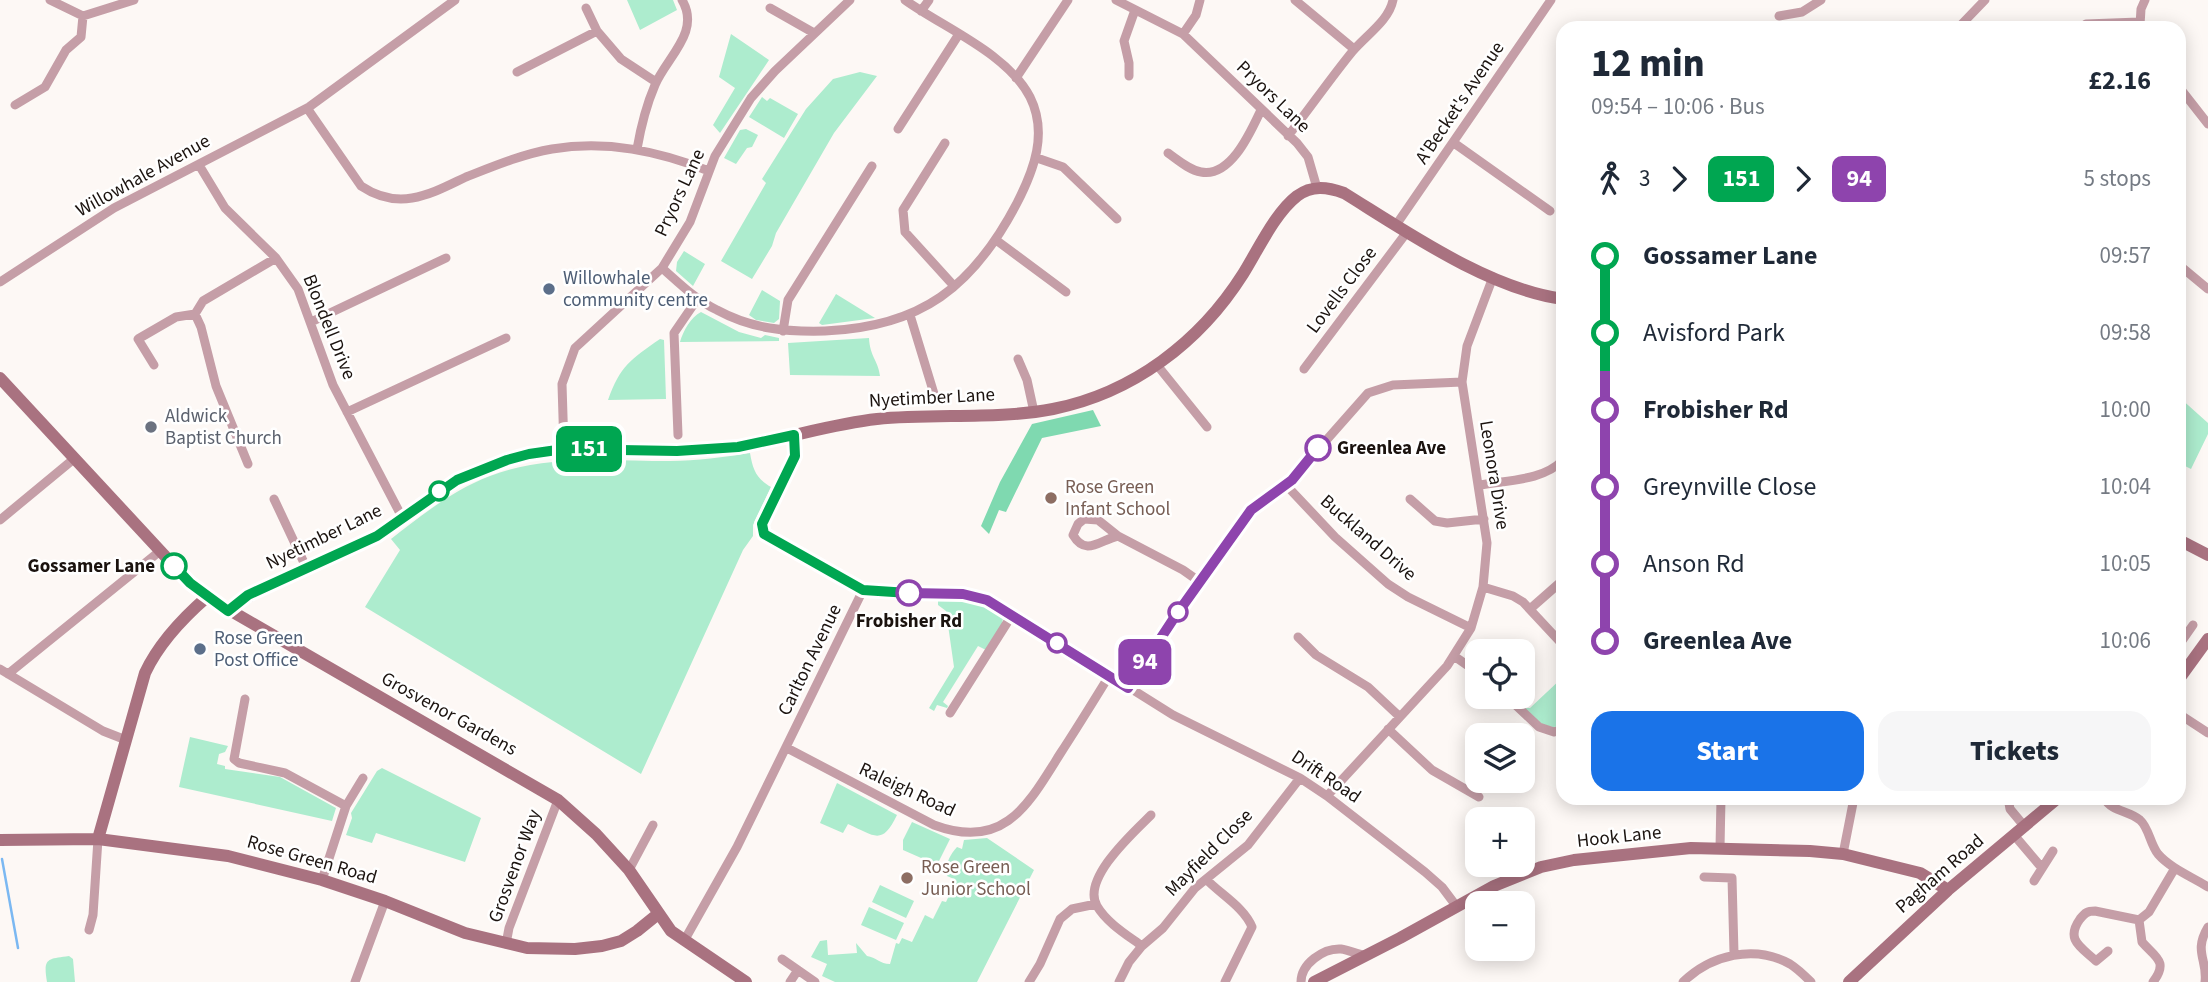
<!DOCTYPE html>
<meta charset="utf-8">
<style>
:root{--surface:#fff;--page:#f6f6f7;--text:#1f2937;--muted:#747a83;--accent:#1a73e8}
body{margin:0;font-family:"Source Sans 3",sans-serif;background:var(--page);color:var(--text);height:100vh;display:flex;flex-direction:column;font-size:26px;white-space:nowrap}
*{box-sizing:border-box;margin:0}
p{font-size:23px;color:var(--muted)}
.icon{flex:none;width:38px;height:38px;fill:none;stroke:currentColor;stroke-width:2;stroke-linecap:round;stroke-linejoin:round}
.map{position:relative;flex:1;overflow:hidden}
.panel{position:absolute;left:1556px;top:21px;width:630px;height:784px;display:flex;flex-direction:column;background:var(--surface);border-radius:21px;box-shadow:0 4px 18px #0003}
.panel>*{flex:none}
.badge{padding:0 14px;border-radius:10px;font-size:24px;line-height:46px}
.buttons{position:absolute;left:1465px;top:639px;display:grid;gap:14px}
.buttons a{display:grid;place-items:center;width:70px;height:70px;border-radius:14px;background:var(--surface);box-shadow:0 4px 18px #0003;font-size:35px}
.map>.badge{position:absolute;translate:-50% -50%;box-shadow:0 0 0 4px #fff}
.legs{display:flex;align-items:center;gap:10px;height:77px;padding:0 35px;font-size:23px}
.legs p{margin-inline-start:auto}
.overview{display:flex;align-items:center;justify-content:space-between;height:119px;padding:0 35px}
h1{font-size:38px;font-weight:800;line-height:52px}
.button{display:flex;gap:14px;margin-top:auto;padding:14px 35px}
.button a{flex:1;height:80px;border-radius:21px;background:var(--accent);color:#fff;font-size:28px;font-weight:800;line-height:80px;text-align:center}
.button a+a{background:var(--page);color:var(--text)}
ul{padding:0 35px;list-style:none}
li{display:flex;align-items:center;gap:24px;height:77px;font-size:26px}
li i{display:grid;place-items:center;width:10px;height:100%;margin:0 9px;background:currentColor}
li i::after{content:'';width:18px;height:18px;margin:-9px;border:5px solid;border-radius:50%;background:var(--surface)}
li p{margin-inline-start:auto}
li:first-child i{background:linear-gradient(#0000 50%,currentColor 0)}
li:last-child i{background:linear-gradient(currentColor 50%,#0000 0)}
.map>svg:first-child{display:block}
.green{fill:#adecce}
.forest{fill:#7fd9b0}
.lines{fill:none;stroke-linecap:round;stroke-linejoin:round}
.stream{stroke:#7bb8f2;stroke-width:2.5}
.street{stroke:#c59ea7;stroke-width:9}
.secondary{stroke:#a97280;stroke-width:12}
.line-1-casing{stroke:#fff;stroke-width:16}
.line-2-casing{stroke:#fff;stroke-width:16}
.line-1{stroke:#00a651;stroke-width:10}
.line-2{stroke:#8e44ad;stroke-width:10}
.service-dot{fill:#5c6f8a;stroke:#fff;stroke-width:2.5}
.worship-dot{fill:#6b7280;stroke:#fff;stroke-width:2.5}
.stop-2-dot{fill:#fff;stroke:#8e44ad;stroke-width:3.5}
.stop-1-dot{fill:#fff;stroke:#00a651;stroke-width:3.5}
.education-dot{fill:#8d6e63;stroke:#fff;stroke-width:2.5}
.labels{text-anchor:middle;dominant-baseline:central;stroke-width:5;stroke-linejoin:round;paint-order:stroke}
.street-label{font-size:19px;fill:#1b130f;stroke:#fff}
.service-label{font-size:19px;fill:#4e5e75;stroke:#fff;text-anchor:start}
.worship-label{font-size:19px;fill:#5b616d;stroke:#fff;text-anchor:start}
.stop-label{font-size:19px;font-weight:bold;fill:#1b130f;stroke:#fff;text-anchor:start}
.education-label{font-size:19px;fill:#785e54;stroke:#fff;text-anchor:start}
</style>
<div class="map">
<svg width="2208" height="982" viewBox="0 0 2208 982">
<rect width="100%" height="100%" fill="#fdf8f5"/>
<!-- green -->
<path class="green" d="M627,0H673L677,10L640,30Z
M731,34L769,60L720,133L713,125L735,88L719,77Z
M860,72L877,76L834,133L776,233L772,246L752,279L721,261L766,183L762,179L806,109L833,79Z
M762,97L767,101L770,98L798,114L784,138L749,117Z
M746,129L758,135L752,147L747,148L736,164L724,158L740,130Z
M684,251L705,264L693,286L676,271L677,262Z
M762,290L780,301L779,319L774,323L756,320L749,315Z
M836,294L875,318L822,325L819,323Z
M701,312L739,332L761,338L765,335L779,338V341L680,342C683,331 691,317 701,312Z
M869,338C870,357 878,360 880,376L790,375L788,343Z
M660,339L664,340L666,399L608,400C620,366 631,359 660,339Z
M2179,397L2208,423V434L2191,469L2179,463Z
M750,453C753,470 756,478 771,487L753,525V536L743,550L641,774L365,607L400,550L391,539C422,515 453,490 490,476C547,454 610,461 670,461C697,461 724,457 750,453Z
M938,599C959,600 991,598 1003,618L1002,624L986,650L978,646L943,702L948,706L947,708L937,705L934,711L929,708L954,667L946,611L938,605Z
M1563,677V725C1545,732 1535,719 1522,708H1530Z
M190,737L228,746L225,752L219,754L217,764L225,766V769L280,777L336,808L332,821L179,787Z
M382,768L481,818L465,862L376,833L372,843L346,835L352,818L351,813L377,771Z
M837,783L897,815C882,846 875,836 848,824L843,833L820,823Z
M912,822L950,839L937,865L903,850V840Z
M987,838L1034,870L977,982H835L822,976L827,964L811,957L820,941L827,940L828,955L857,953L856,943L867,956C876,957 880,964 890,964L896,943L899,944L902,938L912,942L925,915L933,919L942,901L946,902L954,885V879L947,876C945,865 949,856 957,847L962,849L964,840Z
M880,885L914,901L906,918L872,902Z
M869,907L904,923L896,940L861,925Z
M69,956L73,959L75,982H47C43,958 47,959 69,956Z"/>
<!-- forest -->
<path class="forest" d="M1093,410L1101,426L1042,438L1006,512L999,510L989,534L981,526L1000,482L1032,424Z"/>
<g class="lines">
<!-- stream -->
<path class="stream" d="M2,859L18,948"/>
<!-- street -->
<path class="street" d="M50,0L83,16L134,0
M1116,0L1183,34L1297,143L1308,157L1317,188
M1295,0L1354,49
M586,8L597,31
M770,8L814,33
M921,11L929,0
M1779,16L1802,12L1821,0
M2140,25L2141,9L2145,0
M1958,28L1985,0
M2080,28L2086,24L2139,22
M1183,34L1196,15L1200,0
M517,72L597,31L621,59L656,82
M1129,76V63L1124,41L1135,10
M1016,78L1068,0
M2179,87L2208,124
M15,105L45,87L66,50L81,37L83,16
M307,108L361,186C376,196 394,201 412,198C431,195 449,185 466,177C494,166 523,154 552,149C607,140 658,151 709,171
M898,129L959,34
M1288,136C1310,108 1330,79 1352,52C1365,36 1389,21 1393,0
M945,143L903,210L905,232L954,286
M1454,143L1550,211
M637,149C641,126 646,106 655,85C667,57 701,32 682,0
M1168,153C1178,160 1189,170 1201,172C1231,178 1251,131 1261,110
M1037,158L1063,167L1117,219
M199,165L225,208L276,258L298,289L333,385L403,519
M1396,225L1551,0
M996,240L1066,292
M2179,265L2208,289
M662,268C679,283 696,300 717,310C752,329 786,332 825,331C921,327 973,287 1017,203C1034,170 1048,133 1030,97C1007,53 944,28 905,0
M0,282L114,208L309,107L455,0
M910,315L935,397
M311,322L446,258
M783,331L788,300L872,166
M1018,359L1027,380L1034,412
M154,365L138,339L176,317L195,314
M1157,365L1207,427
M1304,369L1407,232
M347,412L506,338
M678,435L674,333L698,298
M794,435L795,456L762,524L766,536L863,590L963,594L996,604L1173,715L1300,778L1327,796L1425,872L1442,887L1457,907
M564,449L562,384L575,348L662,268L690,222L715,156L751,98L775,71L850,0
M248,464L216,386L201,327L195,314L203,301L276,258
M1286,485L1335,537L1388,584L1408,597L1471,628
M1480,485C1507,480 1543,481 1563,460
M274,499L306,567
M1410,499L1435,521L1447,523L1484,519
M0,520L75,458
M1118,536C1100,540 1086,557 1073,535L1078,524L1084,519L1098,520L1118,536L1183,570L1200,582
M1483,587L1513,596L1523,602L1563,645
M1530,609L1563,580
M1298,637L1316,655L1368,687L1400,717
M2179,645L2193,625
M1454,656L1477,672
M0,669L103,731L126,740
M8,674L160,551
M1128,688L1174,618L1251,510L1292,479L1368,393L1393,385L1462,382
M1506,696L1539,727L1554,732L1563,729
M245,699L234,759L239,763L285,773L346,806
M950,713L1012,615
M2179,714L2208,733
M1388,729L1432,770L1479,797
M787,748L934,825C1004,851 1028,805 1060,754C1077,728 1093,702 1109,676
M1327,796L1447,666L1471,628L1483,587L1487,543L1462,382L1467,346L1493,277
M2008,798L2010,809L2025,827
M2104,798C2112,812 2128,810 2140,820C2149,828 2150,844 2158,854C2170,868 2192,877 2208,887
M1151,815C1134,832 1081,879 1097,906C1107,923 1127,935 1142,946L1163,928L1195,888L1248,845L1300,778
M2014,835L2042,868
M1720,848L1721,798
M1843,854L1854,798
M629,870L653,825
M1704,877L1732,878L1734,953
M1206,879C1220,894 1244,907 1252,927L1225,982
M322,880L346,806L363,778
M2034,881L2053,851
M89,930L93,915L98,839
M684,941L737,847L863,590
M506,944L509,928L558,800
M2108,951L2096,961C2081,947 2065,940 2080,919C2085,913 2087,911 2095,911L2139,920
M782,959L815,982
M355,982L385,901
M790,982L798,970
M1029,982L1040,964L1060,919L1072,909L1096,904
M1119,982L1129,962L1142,946
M1301,982C1301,964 1323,948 1341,949C1349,950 1357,954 1364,955
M1683,982C1711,955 1754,944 1790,964C1798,969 1805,976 1811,982
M2153,982C2169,961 2155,957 2142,942L2139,920L2149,912L2175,868
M2205,982C2208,960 2193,952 2208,927"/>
<!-- secondary -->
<path class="secondary" d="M0,378L190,583L207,597L558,800L596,834L629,870L671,931L746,982
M2179,540L2208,555
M228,611C271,577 325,562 374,538C397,526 414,508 435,494C458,478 483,467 509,460C574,440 643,454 710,449C767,446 821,425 877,419C935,413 996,420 1053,409C1133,393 1200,342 1243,274C1258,250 1275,213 1297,196C1312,185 1327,187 1344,193C1407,232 1489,289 1563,299
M2179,679L2208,639
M98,839L145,673C158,645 184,617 207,597
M0,840L98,839L228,856L322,880L385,901L465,933L527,948L575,949L602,946L621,941L637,931L658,914
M1314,982L1400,938L1494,886L1541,867L1574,860L1691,848L1810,851L1843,854L1920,873L1948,890
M1849,982L1948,890L2058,798"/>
</g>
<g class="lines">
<!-- line-1 casing -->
<g class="line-1-casing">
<path id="line-1" d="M174,566L190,583L228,611L248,595L377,536L457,480L507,460L529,454L564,449L677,451L738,447L794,435L795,456L762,524L764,534L863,590L909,593"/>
</g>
<!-- line-2 casing -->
<g class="line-2-casing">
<path id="line-2" d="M909,593L963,594L987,600L1128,688L1174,618L1251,510L1292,480L1318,448"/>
</g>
<!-- line-1 -->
<use href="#line-1" class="line-1"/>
<!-- line-2 -->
<use href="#line-2" class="line-2"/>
</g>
<!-- markers -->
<g class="service-dot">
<circle cx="549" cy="289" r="7"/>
<circle cx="200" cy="649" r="7"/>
</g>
<circle class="worship-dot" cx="151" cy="427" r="7"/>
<g class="stop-2-dot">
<circle cx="1318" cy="448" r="12"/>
<circle cx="909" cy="593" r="12"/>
<circle cx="1178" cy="612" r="9"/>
<circle cx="1057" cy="643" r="9"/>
</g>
<g class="stop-1-dot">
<circle cx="439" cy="491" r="9"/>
<circle cx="174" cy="566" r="12"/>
</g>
<g class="education-dot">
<circle cx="1051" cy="498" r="7"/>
<circle cx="907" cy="878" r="7"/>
</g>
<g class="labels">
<!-- street labels -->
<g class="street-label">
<text transform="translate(1273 97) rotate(44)">Pryors Lane</text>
<text transform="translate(1460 103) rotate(-56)">A'Becket's Avenue</text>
<text transform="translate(143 176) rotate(-29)">Willowhale Avenue</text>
<text transform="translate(680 193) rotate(-65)">Pryors Lane</text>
<text transform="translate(1342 290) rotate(-53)">Lovells Close</text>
<text transform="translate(329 327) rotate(68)">Blondell Drive</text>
<text transform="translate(932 398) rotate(-3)">Nyetimber Lane</text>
<text transform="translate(1494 475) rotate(81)">Leonora Drive</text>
<text transform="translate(324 537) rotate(-26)">Nyetimber Lane</text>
<text transform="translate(1368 538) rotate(41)">Buckland Drive</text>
<text transform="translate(810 660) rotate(-64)">Carlton Avenue</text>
<text transform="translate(449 714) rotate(29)">Grosvenor Gardens</text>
<text transform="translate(1326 777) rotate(34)">Drift Road</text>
<text transform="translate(907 790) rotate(25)">Raleigh Road</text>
<text transform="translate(1619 837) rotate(-6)">Hook Lane</text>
<text transform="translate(1209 853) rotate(-45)">Mayfield Close</text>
<text transform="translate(312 860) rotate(16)">Rose Green Road</text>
<text transform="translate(515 866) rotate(-70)">Grosvenor Way</text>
<text transform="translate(1940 874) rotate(-41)">Pagham Road</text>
</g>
<!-- service labels -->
<g class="service-label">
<text x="563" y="278">Willowhale<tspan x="563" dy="22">community centre</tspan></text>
<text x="214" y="638">Rose Green<tspan x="214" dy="22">Post Office</tspan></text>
</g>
<!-- worship labels -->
<g class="worship-label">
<text x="165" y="416">Aldwick<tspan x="165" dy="22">Baptist Church</tspan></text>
</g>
<!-- stop labels -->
<g class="stop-label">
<text x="1337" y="448">Greenlea Ave</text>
<text x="155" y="566" text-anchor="end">Gossamer Lane</text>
<text x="909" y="621" text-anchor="middle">Frobisher Rd</text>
</g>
<!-- education labels -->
<g class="education-label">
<text x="1065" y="487">Rose Green<tspan x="1065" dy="22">Infant School</tspan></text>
<text x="921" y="867">Rose Green<tspan x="921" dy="22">Junior School</tspan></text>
</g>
</g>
</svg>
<div class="buttons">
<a><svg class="icon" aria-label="locate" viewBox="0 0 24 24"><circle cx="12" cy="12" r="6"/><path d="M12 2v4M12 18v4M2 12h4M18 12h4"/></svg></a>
<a><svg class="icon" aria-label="layers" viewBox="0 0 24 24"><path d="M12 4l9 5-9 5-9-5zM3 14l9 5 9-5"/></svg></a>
<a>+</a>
<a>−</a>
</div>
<b class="badge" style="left:589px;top:449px;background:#00a651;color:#fff">151</b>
<b class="badge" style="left:1145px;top:662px;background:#8e44ad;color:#fff">94</b>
<section class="panel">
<div class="overview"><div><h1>12 min</h1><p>09:54 – 10:06 · Bus</p></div><b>£2.16</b></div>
<div class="legs"><svg class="icon" aria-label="walk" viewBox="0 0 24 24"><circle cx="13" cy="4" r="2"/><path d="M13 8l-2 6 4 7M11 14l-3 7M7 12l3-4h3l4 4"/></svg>3<svg class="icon" aria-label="forward" viewBox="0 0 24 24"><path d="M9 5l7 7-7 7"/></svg><b class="badge" style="background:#00a651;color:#fff">151</b><svg class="icon" aria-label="forward" viewBox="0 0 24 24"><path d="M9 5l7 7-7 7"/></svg><b class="badge" style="background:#8e44ad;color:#fff">94</b><p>5 stops</p></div>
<ul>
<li><i style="color:#00a651"></i><b>Gossamer Lane</b><p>09:57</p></li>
<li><i style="color:#00a651"></i><span>Avisford Park</span><p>09:58</p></li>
<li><i style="color:#8e44ad"></i><b>Frobisher Rd</b><p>10:00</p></li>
<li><i style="color:#8e44ad"></i><span>Greynville Close</span><p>10:04</p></li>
<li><i style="color:#8e44ad"></i><span>Anson Rd</span><p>10:05</p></li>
<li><i style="color:#8e44ad"></i><b>Greenlea Ave</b><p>10:06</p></li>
</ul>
<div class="button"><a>Start</a><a>Tickets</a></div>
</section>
</div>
